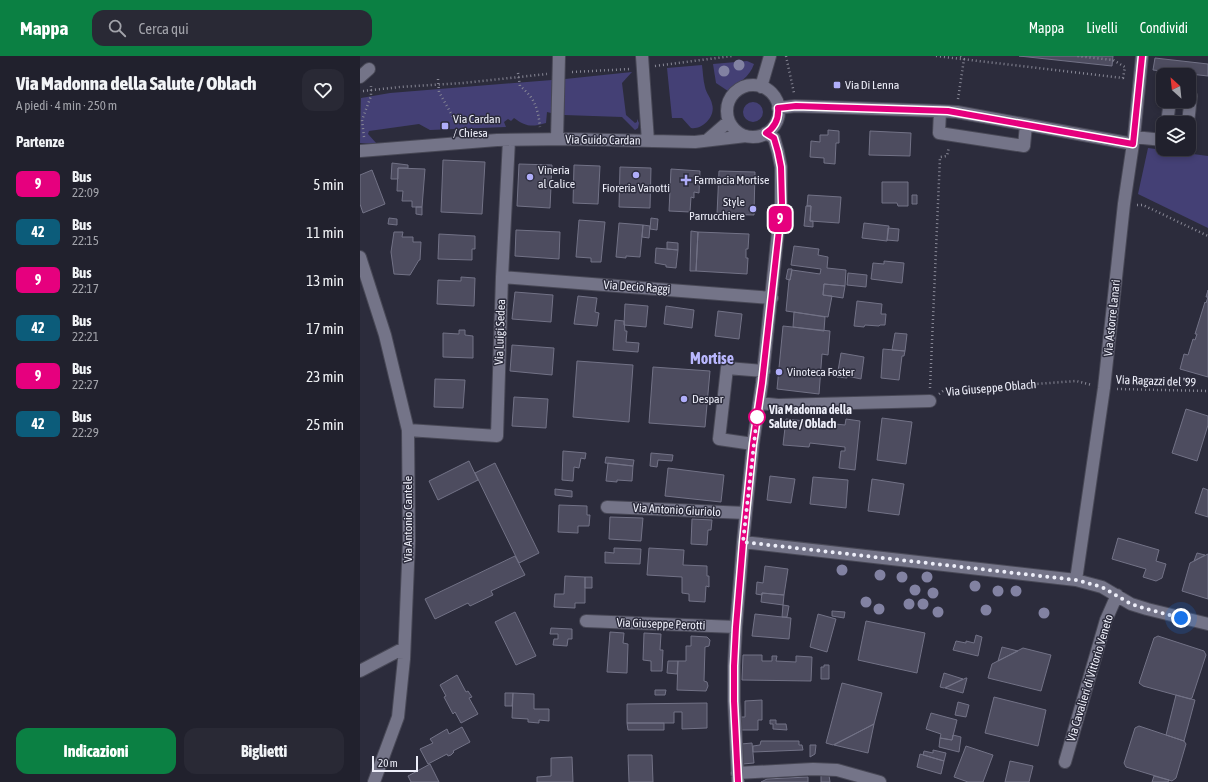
<!DOCTYPE html>
<html lang="it">
<meta charset="utf-8">
<style>
:root{--surface:#21212d;--page:#292935;--text:#f1f3f6;--muted:#a2a3aa;--line:#3e3e49;--accent:#0b8043}
body{margin:0;font-family:"Asap Condensed",sans-serif;background:var(--page);color:var(--text);height:100vh;display:flex;flex-direction:column;font-size:15px;white-space:nowrap}
*{box-sizing:border-box;margin:0}
p{font-size:13px;color:var(--muted)}
.icon{flex:none;width:22px;height:22px;fill:none;stroke:currentColor;stroke-width:2;stroke-linecap:round;stroke-linejoin:round}
.map{position:relative;flex:1;overflow:hidden}
.panel{display:flex;flex-direction:column;background:var(--surface);width:360px}
.panel>*{flex:none}
.badge{padding:0 8px;border-radius:6px;font-size:14px;line-height:26px}
.needle{width:26px;rotate:333deg}
.controls{position:absolute;left:796px;top:12px;display:grid;gap:8px}
.controls a{display:grid;place-items:center;width:40px;height:40px;border-radius:8px;background:var(--surface);box-shadow:0 2px 6px #0003,0 0 0 1px var(--line);font-size:20px}
.scale{position:absolute;left:12px;bottom:10px;width:46px;box-sizing:border-box;padding-left:4px;border:2px solid #edeef9;border-top:0;font-size:11px;line-height:14px;white-space:nowrap;color:#edeef9;-webkit-text-stroke:3px #2c2c3c;paint-order:stroke}
.you{position:absolute;width:20px;height:20px;margin:-10px;border:3px solid #fff;border-radius:50%;background:#1a73e8;box-shadow:0 0 0 6px #1a73e833}
.map>.badge{position:absolute;translate:-50% -50%;box-shadow:0 0 0 2px #fff}
h2{padding:0 16px;font-size:15px;line-height:36px}
.round{display:grid;place-items:center;flex:none;width:42px;height:42px;border-radius:12px;background:var(--page)}
.overview{display:flex;align-items:center;justify-content:space-between;height:68px;padding:0 16px}
h1{font-size:19px;font-weight:800;line-height:30px}
.button{display:flex;gap:8px;margin-top:auto;padding:8px 16px}
.button a{flex:1;height:46px;border-radius:12px;background:var(--accent);color:#fff;font-size:16px;font-weight:800;line-height:46px;text-align:center}
.button a+a{background:var(--page);color:var(--text)}
ul{padding:0;list-style:none}
li{display:flex;align-items:center;gap:12px;height:48px;padding:0 16px}
li div{flex:1}
li b{display:block;font-size:15px}
li em{font-style:normal}
li .badge{min-width:44px;font-weight:700;text-align:center}
header{display:flex;align-items:center;gap:24px;box-sizing:border-box;height:56px;padding:0 20px;background:var(--accent);color:#fff}
header strong{font-size:19px}
nav{display:flex;gap:22px;margin-inline-start:auto;font-size:14px}
.search{width:280px;height:36px;background:var(--page);display:flex;align-items:center;gap:10px;box-sizing:border-box;padding:0 14px;border-radius:12px;color:var(--muted);font-size:15px}
main{display:flex;flex:1;min-height:0}
.map>svg:first-child{display:block}
.green{fill:#444075}
.building{fill:#4d4c5f;stroke:#727286}
.lines{fill:none;stroke-linecap:round;stroke-linejoin:round}
.minor-casing{stroke:#484856;stroke-width:14}
.path{stroke:#888896;stroke-width:2.5;stroke-dasharray:1 3;stroke-linecap:butt}
.minor{stroke:#747488;stroke-width:12}
.tree{fill:#8282a2}
.line-casing{stroke:#fff;stroke-width:9}
.line{stroke:#e6007e;stroke-width:6}
.walk{stroke:#edeef9;stroke-width:4;stroke-dasharray:0 7.2}
.poi-dot{fill:#b0aefa;stroke:#2c2c3c;stroke-width:1.5}
.stop-dot{fill:#fff;stroke:#e6007e;stroke-width:2}
.labels{text-anchor:middle;dominant-baseline:central;stroke-width:3;stroke-linejoin:round;paint-order:stroke}
.poi-label{font-size:12px;fill:#edeef9;stroke:#2c2c3c;text-anchor:start}
.street-label{font-size:12px;fill:#edeef9;stroke:#2c2c3c}
.stop-label{font-size:12px;font-weight:bold;fill:#edeef9;stroke:#2c2c3c;text-anchor:start}
.district-label{font-size:16px;font-weight:bold;fill:#b9b7fe;stroke:#2c2c3c}
</style>
<header>
<strong>Mappa</strong>
<div class="search"><svg class="icon" aria-label="search" viewBox="0 0 24 24"><circle cx="10" cy="10" r="6"/><path d="M15 15l6 6"/></svg>Cerca qui</div>
<nav><a>Mappa</a><a>Livelli</a><a>Condividi</a></nav>
</header>
<main>
<section class="panel">
<div class="overview"><div><h1>Via Madonna della Salute / Oblach</h1><p>A piedi · 4 min · 250 m</p></div><a class="round"><svg class="icon" aria-label="heart" viewBox="0 0 24 24"><path d="M12 20l-8-8c-3-5 5-10 8-4 3-6 11-1 8 4z"/></svg></a></div>
<h2>Partenze</h2>
<ul>
<li><span class="badge" style="background:#e6007e;color:#fff">9</span><div><b>Bus</b><p>22:09</p></div><em>5 min</em></li>
<li><span class="badge" style="background:#0c5c7a;color:#fff">42</span><div><b>Bus</b><p>22:15</p></div><em>11 min</em></li>
<li><span class="badge" style="background:#e6007e;color:#fff">9</span><div><b>Bus</b><p>22:17</p></div><em>13 min</em></li>
<li><span class="badge" style="background:#0c5c7a;color:#fff">42</span><div><b>Bus</b><p>22:21</p></div><em>17 min</em></li>
<li><span class="badge" style="background:#e6007e;color:#fff">9</span><div><b>Bus</b><p>22:27</p></div><em>23 min</em></li>
<li><span class="badge" style="background:#0c5c7a;color:#fff">42</span><div><b>Bus</b><p>22:29</p></div><em>25 min</em></li>
</ul>
<div class="button"><a>Indicazioni</a><a>Biglietti</a></div>
</section>
<div class="map">
<svg width="848" height="726" viewBox="0 0 848 726">
<rect width="100%" height="100%" fill="#2c2c3c"/>
<!-- green -->
<path class="green" d="M387,5L394,8C390,21 378,27 368,35L356,27L353,8Z
M342,9C343,16 343,24 345,31C346,37 351,42 352,48C356,60 343,74 331,72L322,62H312L307,12Z
M272,16L262,27L266,59L275,67L277,66V63L279,67L278,72L275,74L262,61L204,59L205,23Z
M192,24L191,57L187,56L186,67C172,71 166,71 154,62L151,65L148,63L144,66L146,71L70,74L59,68L9,75L8,78L17,88L0,87L1,42L30,37Z
M383 56a10 10 0 1 1 20 0a10 10 0 1 1-20 0Z
M788,92L848,100V172L778,138Z"/>
<!-- building -->
<path class="building" d="M659,0H753L752,10Z
M795,2L848,8V20L793,14Z
M468,74L479,75V87H476L475,108L464,107V102L450,101L451,85L460,86V79H468Z
M510,75L551,77L550,100L509,99Z
M83,104L125,106L122,158L81,156Z
M32,107L48,109V112H38V123H31Z
M159,108L192,109L190,152L157,150Z
M214,109L240,110L238,148L213,147Z
M260,111L291,112L290,152L259,151Z
M38,112L65,113L62,151H52V145H42L43,135H37Z
M311,113L340,115L339,137L334,136V142L331,141L330,156L309,155Z
M12,114L25,148L3,157L0,148V119Z
M359,115L395,116L394,159L357,158Z
M522,126H548V150H538L537,147H522Z
M448,139L481,141L479,167L450,165L451,150H447Z
M552,139H557V148H552Z
M446,150H451L450,165H453V171L444,170Z
M56,151H62V159L56,158Z
M29,162L37,163V169L28,168Z
M291,162L298,163L297,174L290,173Z
M219,164L245,166L241,206H231V202L216,201Z
M259,167L283,169L280,201L266,200V202L256,201Z
M504,167L529,170L527,185L502,182Z
M283,169L290,170L289,182L282,181Z
M528,172L539,173L538,185L527,184Z
M156,174L200,176L199,203L155,200Z
M331,175L338,176L336,215H330Z
M34,176H43L42,181H53V186H61L60,204H59L50,219L34,218L31,196Z
M338,176L389,178L388,193H386V202H388L387,218L336,215Z
M79,178L115,180V193H112V204L78,203Z
M307,186L318,187V194L307,193Z
M434,190L459,193L458,199L468,201L467,212L486,214L485,230L464,228L463,239L472,240L468,261L426,255L429,224H430L432,214L460,218L461,213L431,209Z
M296,192L318,194L316,212L306,211V209L295,207Z
M524,205L544,207L542,227L511,223L513,207L524,208Z
M428,213H432L430,224L426,223Z
M488,217L507,219L506,231L487,229Z
M101,221L115,222L114,250L77,248L78,224L101,225Z
M464,228L485,230L483,242L463,239Z
M848,234V321L820,313L824,298L828,299L833,283L835,284L837,278H835L845,246L846,247L848,241H846Z
M155,236L193,239L191,266L152,263Z
M218,240L237,242L235,256L239,257L237,270L214,268Z
M497,245L522,248L521,258H526L525,269H520L519,270L505,269L504,271L494,270Z
M265,248L288,250L286,271L264,269Z
M306,250L334,254L332,272L304,268Z
M358,255L382,258L379,283L355,280Z
M434,256L465,261L464,275L433,271Z
M255,264L264,265L265,275H267L266,286L279,287L278,296L253,294Z
M423,270L470,275L468,299L462,298L459,338L417,333Z
M99,274H105V279L113,280V302L83,301V277L99,278Z
M535,277L547,278L545,295L532,294Z
M152,289L194,292L192,319L150,315Z
M523,293L545,295L544,300H542L539,324L521,322Z
M481,297L504,301L501,323L487,320V322L477,321Z
M217,305L273,309L269,366L213,361Z
M293,311L350,315L345,371L289,367Z
M75,323L105,324L103,352L74,351Z
M154,341L188,343L186,372L152,370Z
M826,353L848,360V369L837,405L812,397Z
M522,362L552,366L546,408L517,404Z
M426,363L485,369L486,363L500,365L495,414L479,412L481,395H485V391L450,387L449,391L423,389Z
M203,395L226,397L225,403L221,402L219,412L214,411L213,425L202,424Z
M291,397L313,399L312,405L298,404L297,411L290,410Z
M246,401L274,404L273,410L245,407Z
M109,405L118,424L78,444L69,425Z
M135,407L179,497L159,507L115,417Z
M248,407L273,410L272,425L257,424V426L246,425Z
M308,412L364,419L361,446L305,440Z
M410,420L435,423L431,447L407,444Z
M453,421L488,424L486,452L450,448Z
M512,423L544,428L539,459L508,455Z
M843,432L848,434V461L835,457Z
M195,433L212,435V441L195,439Z
M199,449L227,450V459H230L229,470H218V477L198,476Z
M250,461L283,462L281,485L249,483Z
M332,463L352,464L351,474H348L347,489L331,488Z
M758,482L799,494L796,505L806,508L802,522L796,525L783,521L786,513L752,503Z
M254,492L281,493L280,508L245,507V496L254,497Z
M289,492L324,494L323,509L347,510V520H349V531L346,530L345,546L329,545V538L322,537V521L287,519Z
M837,497L845,499L834,505Z
M848,498V543L822,535L830,507Z
M155,500L165,519L131,535L133,539L110,550L108,547L75,563L65,543Z
M405,510L428,513L424,539L402,537V539L396,538L397,526L403,527Z
M205,520L225,521V547H215V552L194,551L195,538H204Z
M225,521H232V532H225Z
M402,537L424,539L423,549L401,546Z
M423,549L429,550L427,561H422Z
M472,555L485,556L484,562L472,560Z
M155,556L176,600L156,609L135,566Z
M395,558L431,562L429,583L392,580Z
M458,558L476,563L467,596L450,591Z
M506,565L565,577L557,617L498,604Z
M191,572L212,573V583H208L207,590L193,589L194,583H198V578H190Z
M250,576L264,577L263,587L268,588L267,617L247,616Z
M284,577L301,578L300,594H303L302,615H291V605L283,604Z
M616,579L622,581L618,600L593,594L596,585L606,587V585L614,587Z
M331,580L347,581L350,584L349,590L345,591L344,625L347,626L348,630L346,635L317,634L318,605H326V590H331Z
M798,580L844,595L846,599L832,642L830,643L783,630L779,627L794,582Z
M642,591L658,595L638,605Z
M663,592L691,599L681,635L628,622L632,608Z
M383,599H402V605H412V600H417L416,605L436,606V600L452,601L451,625L382,624Z
M308,605H318L317,618L307,617Z
M464,609H469V623H461V611H464Z
M584,617L603,623L584,632L580,631Z
M97,619L106,636L108,635L112,641L109,642L118,658L101,667L95,656L93,658L84,641L86,640L80,629Z
M606,622H607L603,637L585,632Z
M482,627L522,637L514,668L473,689L466,687Z
M295,634H306L305,639H295Z
M145,637H153L152,650H145Z
M153,637L174,638V653H189V665L179,664V667L168,666V663L152,662Z
M816,639L835,644L824,685L806,679Z
M634,641L686,654L678,690L625,677Z
M402,644V664H398V674H381V661H385V645Z
M598,646L609,649L606,661L595,659Z
M347,647V672L322,673V656H314V667H267V648Z
M571,657L597,664L592,684L580,682L581,678L566,673Z
M410,664H416V668H426L427,674L413,673V668H410Z
M267,667H304V674H268Z
M514,668L508,697L474,689Z
M779,670L824,685L826,688L816,722L812,725L766,711L764,707L775,672Z
M102,671L110,686L93,695L94,696L91,699L88,700L87,698L68,708L60,693L73,687L70,683L87,673L89,678Z
M593,679L601,681L599,696L579,691L580,682L592,684Z
M401,685H439V689H442L443,694L393,696V690L400,689Z
M392,687L394,707L383,708L381,688Z
M450,689H456L455,698L450,701Z
M606,690L633,699L623,726H608L594,721Z
M573,694L586,697L584,705L563,699L564,695L573,697Z
M560,698L584,705L581,718L557,711Z
M268,699H292L293,726H269Z
M212,701L213,726H177V721L191,720V702Z
M650,705L673,710L669,726H645Z
M70,708L79,726H51L48,720Z
M461,719H469L470,726H461Z
M794,720L809,724L808,726H792Z
M448,721V726H401L407,723Z"/>
<g class="lines">
<!-- minor casing -->
<g class="minor-casing">
<path id="minor" d="M282,0L288,85
M0,21L9,13
M367 55a26 26 0 1 1 52 0a26 26 0 1 1-52 0Z
M401,31L410,0
M418,52L435,50L580,55L597,56L773,88
M580,55L579,77L664,90L666,69
M807,67L810,45
M828,67L831,40
M774,81L803,84
M197,83L199,0
M346,85L369,65
M0,95L137,84L209,83L335,86L386,80
M0,201L25,279L48,374L49,485L44,603L38,661L14,726
M142,221L412,242
M399,347L418,349L570,345
M48,374L137,380L142,221L149,84
M393,388L359,383L367,312L404,315
M247,451L386,457
M383,486L716,524L742,531L771,548L787,553L848,568
M716,524L744,332L764,148L774,81L782,0
M226,565L376,571
M0,615L44,592
M705,706L746,564L757,539
M377,717L453,713L477,714L520,726
M378,726L374,645V610L376,571L383,486L393,388L402,327L421,147V111L418,96L414,82L406,77"/>
</g>
<!-- path -->
<path class="path" d="M426,0L434,37
M576,0L763,22L765,11L753,4L717,0
M295,10L372,0
M212,16L271,13
M158,17L160,30C175,42 178,53 180,71
M78,23L79,36L97,68
M3,35L40,31L103,27L187,18
M598,43L604,3L600,0
M4,81L2,64L11,40V30
M777,149H783L848,180
M570,332L580,101L587,100L589,91
M757,333L848,335
M579,338L583,335H626L676,328L716,325L732,329"/>
<!-- minor -->
<use href="#minor" class="minor"/>
</g>
<!-- trees -->
<g class="tree">
<circle cx="379" cy="9" r="5.5"/>
<circle cx="364" cy="15" r="5.5"/>
<circle cx="482" cy="514" r="5.5"/>
<circle cx="520" cy="519" r="5.5"/>
<circle cx="542" cy="521" r="5.5"/>
<circle cx="567" cy="521" r="5.5"/>
<circle cx="615" cy="530" r="5.5"/>
<circle cx="555" cy="534" r="5.5"/>
<circle cx="638" cy="535" r="5.5"/>
<circle cx="656" cy="535" r="5.5"/>
<circle cx="573" cy="537" r="5.5"/>
<circle cx="506" cy="546" r="5.5"/>
<circle cx="549" cy="548" r="5.5"/>
<circle cx="563" cy="548" r="5.5"/>
<circle cx="519" cy="553" r="5.5"/>
<circle cx="626" cy="554" r="5.5"/>
<circle cx="578" cy="556" r="5.5"/>
<circle cx="684" cy="557" r="5.5"/>
</g>
<g class="lines">
<!-- line casing -->
<g class="line-casing">
<path id="line" d="M378,726L374,645V610L376,571L383,486L393,388L402,327L422,147L421,111L418,96L414,82L406,77C415,71 419,63 418,52L436,50L588,55L773,88L782,0"/>
</g>
<!-- line -->
<use href="#line" class="line"/>
<!-- walk -->
<path class="walk" d="M397,361L383,486L716,524L742,531L771,548L787,553L821,562"/>
</g>
<!-- markers -->
<g class="poi-dot">
<rect x="473" y="25" width="8" height="8" rx="2"/>
<rect x="81" y="66" width="8" height="8" rx="2"/>
<circle cx="276" cy="119" r="4"/>
<circle cx="170" cy="121" r="4"/>
<path d="M324 118h4v4h4v4h-4v4h-4v-4h-4v-4h4z"/>
<circle cx="393" cy="153" r="4"/>
<circle cx="419" cy="316" r="4"/>
<circle cx="324" cy="343" r="4"/>
</g>
<circle class="stop-dot" cx="397" cy="361" r="8"/>
<g class="labels">
<!-- poi labels -->
<g class="poi-label">
<text x="485" y="29">Via Di Lenna</text>
<text x="93" y="63">Via Cardan<tspan x="93" dy="14">/ Chiesa</tspan></text>
<text x="178" y="114">Vineria<tspan x="178" dy="14">al Calice</tspan></text>
<text x="334" y="124">Farmacia Mortise</text>
<text x="276" y="132" text-anchor="middle">Fioreria Vanotti</text>
<text x="385" y="146" text-anchor="end">Style<tspan x="385" dy="14">Parrucchiere</tspan></text>
<text x="427" y="316">Vinoteca Foster</text>
<text x="332" y="343">Despar</text>
</g>
<!-- street labels -->
<g class="street-label">
<text transform="translate(243 84) rotate(1)">Via Guido Cardan</text>
<text transform="translate(277 231) rotate(4)">Via Decio Raggi</text>
<text transform="translate(752 262) rotate(-84)">Via Astorre Lanari</text>
<text transform="translate(140 276) rotate(-88)">Via Luigi Sedea</text>
<text transform="translate(796 325) rotate(2)">Via Ragazzi del '99</text>
<text transform="translate(631 332) rotate(-5)">Via Giuseppe Oblach</text>
<text transform="translate(317 454) rotate(3)">Via Antonio Giuriolo</text>
<text transform="translate(48 463) rotate(-90)">Via Antonio Cantele</text>
<text transform="translate(301 568) rotate(2)">Via Giuseppe Perotti</text>
<text transform="translate(730 622) rotate(-73)">Via Cavalieri di Vittorio Veneto</text>
</g>
<!-- stop labels -->
<g class="stop-label">
<text x="409" y="354">Via Madonna della<tspan x="409" dy="14">Salute / Oblach</tspan></text>
</g>
<!-- district labels -->
<g class="district-label">
<text x="352" y="302">Mortise</text>
</g>
</g>
</svg>
<div class="controls">
<a><svg class="needle" viewBox="-14 -14 28 28"><path d="M0-13l5 13h-10z" fill="#e53935"/><path d="M0 13l5-13h-10z" fill="#a2a3aa"/></svg></a>
<a><svg class="icon" aria-label="layers" viewBox="0 0 24 24"><path d="M12 4l9 5-9 5-9-5zM3 14l9 5 9-5"/></svg></a>
</div>
<div class="scale">20 m</div>
<div class="you" style="left:821px;top:562px"></div>
<b class="badge" style="left:420px;top:163px;background:#e6007e;color:#fff">9</b>
</div>
</main>
